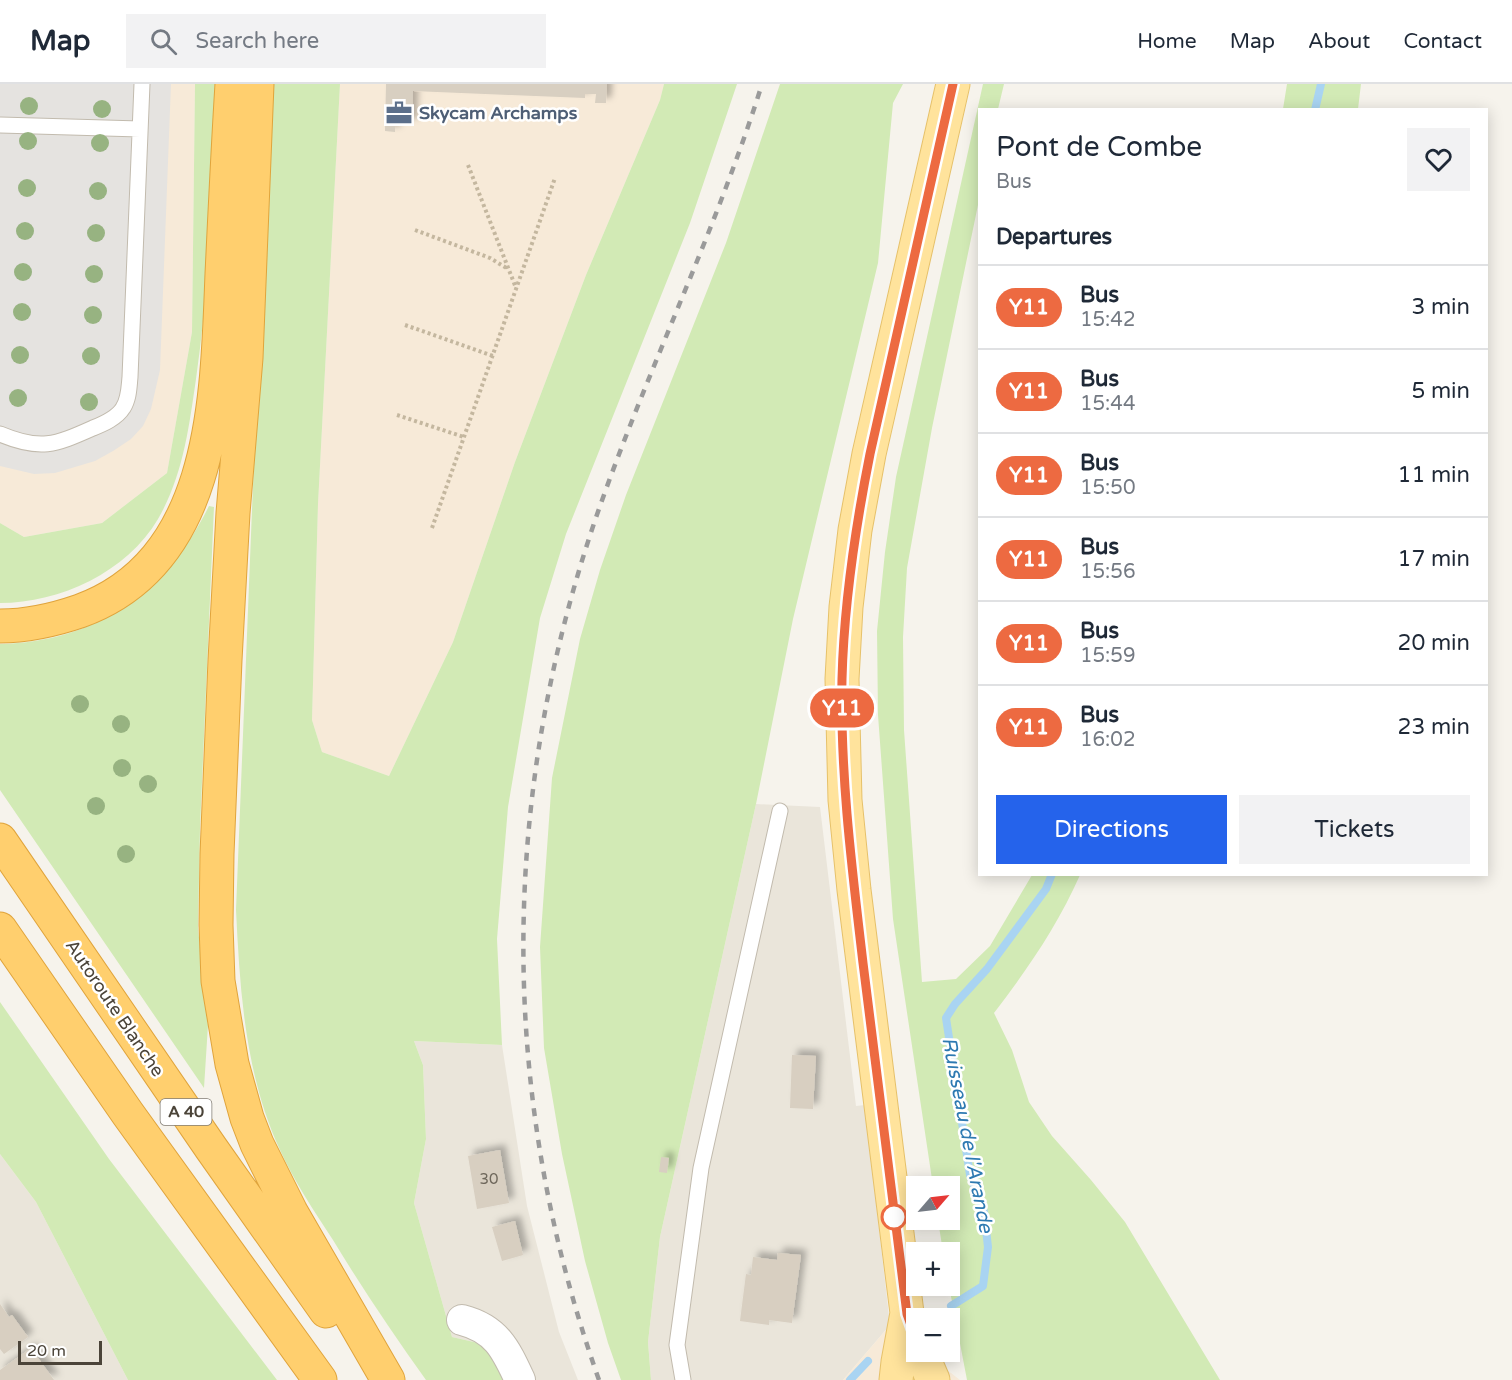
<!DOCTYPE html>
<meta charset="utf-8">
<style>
:root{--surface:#fff;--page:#f2f2f3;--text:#1f2937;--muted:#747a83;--line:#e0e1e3;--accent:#2563eb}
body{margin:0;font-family:"Varela Round",sans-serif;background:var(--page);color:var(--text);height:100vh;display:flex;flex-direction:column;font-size:22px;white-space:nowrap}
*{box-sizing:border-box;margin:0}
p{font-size:20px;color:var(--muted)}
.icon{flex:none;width:33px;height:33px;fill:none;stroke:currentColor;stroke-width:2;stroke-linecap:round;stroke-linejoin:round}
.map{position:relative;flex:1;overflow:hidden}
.sheet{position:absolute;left:978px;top:24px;width:510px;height:768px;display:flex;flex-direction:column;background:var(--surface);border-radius:0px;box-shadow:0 3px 15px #0003}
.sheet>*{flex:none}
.badge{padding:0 12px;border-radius:20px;font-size:21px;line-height:39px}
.needle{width:39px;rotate:62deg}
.tools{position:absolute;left:906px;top:1092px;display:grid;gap:12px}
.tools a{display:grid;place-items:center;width:54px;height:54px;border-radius:0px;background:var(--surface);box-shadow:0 3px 15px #0003;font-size:30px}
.scale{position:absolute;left:18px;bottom:15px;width:84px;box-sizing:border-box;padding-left:6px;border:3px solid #4b4439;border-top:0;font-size:16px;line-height:21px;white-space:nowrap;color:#4b4439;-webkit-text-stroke:4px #fff;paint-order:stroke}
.map>.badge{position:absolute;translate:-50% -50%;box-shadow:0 0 0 3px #fff}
h2{padding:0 18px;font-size:22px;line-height:54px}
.round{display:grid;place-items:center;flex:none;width:63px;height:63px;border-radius:0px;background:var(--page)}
.headline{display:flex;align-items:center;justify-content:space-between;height:102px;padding:0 18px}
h1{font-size:28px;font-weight:600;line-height:45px}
.action{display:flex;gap:12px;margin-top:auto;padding:12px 18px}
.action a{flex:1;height:69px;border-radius:0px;background:var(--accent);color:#fff;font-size:24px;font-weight:600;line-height:69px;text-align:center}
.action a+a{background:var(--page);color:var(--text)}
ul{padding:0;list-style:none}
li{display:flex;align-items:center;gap:18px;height:84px;padding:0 18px;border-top:2px solid var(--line)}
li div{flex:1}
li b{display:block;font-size:22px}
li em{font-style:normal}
li .badge{min-width:66px;font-weight:700;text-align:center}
header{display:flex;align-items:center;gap:36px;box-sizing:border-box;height:84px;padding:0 30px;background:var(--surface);border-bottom:2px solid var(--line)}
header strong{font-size:28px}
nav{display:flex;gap:33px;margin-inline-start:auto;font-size:21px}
.search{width:420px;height:54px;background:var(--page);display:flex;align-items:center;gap:15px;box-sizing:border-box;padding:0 21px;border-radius:0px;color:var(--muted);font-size:22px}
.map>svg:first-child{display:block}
.residential{fill:#eae5da}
.commercial{fill:#f7ead8}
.green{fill:#d2eab5}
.parking{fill:#e5e3e0}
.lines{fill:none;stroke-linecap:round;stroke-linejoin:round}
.stream{stroke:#a9d4f2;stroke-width:8}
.building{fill:#d8cfc1;filter:url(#shadow)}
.service-casing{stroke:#c2bbae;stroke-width:17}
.minor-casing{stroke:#c2bbae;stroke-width:32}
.primary-casing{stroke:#e6c16a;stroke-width:35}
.motorway-casing{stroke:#e0a43c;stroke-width:35}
.path{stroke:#c4b79f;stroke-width:4;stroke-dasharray:3 3;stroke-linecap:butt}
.service{stroke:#fff;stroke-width:15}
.minor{stroke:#fff;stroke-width:30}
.primary{stroke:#ffe39c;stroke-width:33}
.motorway{stroke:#ffcf6e;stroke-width:33}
.rail{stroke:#9a9a9a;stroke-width:4.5;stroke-dasharray:8 8;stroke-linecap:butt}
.tree{fill:#97b381}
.line-casing{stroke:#fff;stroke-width:14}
.line{stroke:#ed6a41;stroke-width:9}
.stop-dot{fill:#fff;stroke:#ed6a41;stroke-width:3}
.labels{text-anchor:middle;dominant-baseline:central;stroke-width:5;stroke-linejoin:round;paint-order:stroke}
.number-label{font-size:15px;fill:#6e675b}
.shield{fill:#fff;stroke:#817c74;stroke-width:1.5}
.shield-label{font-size:16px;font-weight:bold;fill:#4b4439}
.service-label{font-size:18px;font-weight:bold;fill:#4e5e75;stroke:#fff;text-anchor:start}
.street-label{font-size:18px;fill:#4b4439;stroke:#fff}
.water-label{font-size:20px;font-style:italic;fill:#2e7ab2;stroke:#fff}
</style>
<header>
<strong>Map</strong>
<div class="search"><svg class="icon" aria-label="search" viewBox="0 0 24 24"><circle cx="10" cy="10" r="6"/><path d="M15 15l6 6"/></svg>Search here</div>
<nav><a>Home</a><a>Map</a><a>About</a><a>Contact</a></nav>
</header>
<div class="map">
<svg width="1512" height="1296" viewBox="0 0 1512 1296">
<defs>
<filter id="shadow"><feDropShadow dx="5.5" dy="-5.5" stdDeviation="3" flood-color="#0004"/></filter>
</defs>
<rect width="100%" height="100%" fill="#f6f3ec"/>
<!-- residential -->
<path class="residential" d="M756,720L820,723L856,1022L865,1021L890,1241L843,1296H651L648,1258L660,1153Z
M414,957L502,961L527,1122L559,1248L578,1296H504L487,1261L452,1253L414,1119L426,1055L423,981Z
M0,1070L36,1118L128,1296H0Z"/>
<!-- commercial -->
<path class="commercial" d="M0,0H195L192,248L167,389L102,439L24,453L0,439Z
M340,0H664L660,16L586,191L515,378L453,558L389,692L322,668L312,636L318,420Z
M890,1241L924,1268L960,1296H843Z"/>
<!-- green -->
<path class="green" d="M195,0H217C213,98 210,197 196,295C189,343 183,392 158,435C127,488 60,519 0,519V439L24,453L102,439L167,389L192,248Z
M269,0H340L318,420L312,636L322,668L389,692L453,558L515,378L586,191L660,16L664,0H737L690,139L566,450L540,534L508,723L497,855L502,961L414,957L423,981L426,1055L414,1119L452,1253L487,1261L504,1296H426C393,1250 362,1204 333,1156C314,1127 294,1097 280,1066C245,990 240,908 236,826Z
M780,0H903L893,19L878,179L793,535L756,720L660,1153L648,1258L651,1296H621L608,1259L585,1177L562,1070L544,964L540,863L552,694L580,555L600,486L626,411L726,159Z
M983,0H1004L998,25L980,26L979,116L932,344L907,484L903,553L904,646L922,898L956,895L990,862L1032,791H1080C1058,841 1027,886 994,929L1012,966L1029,1018L1052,1052L1091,1096L1125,1138L1220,1296H967L949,1202L950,1168H943L938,1136H950V1102H933L893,835L878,631L877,547L885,468L896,393Z
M1287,0H1361L1358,25H1283Z
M209,422L214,423L200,744L198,844L208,941L204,1004L0,706V560C97,558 167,507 209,422Z
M0,918L109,1075L277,1296H128L36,1118L0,1070Z"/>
<!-- parking -->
<path class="parking" d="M0,0H171L160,286L151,325L143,342L131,355L113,367L95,377L55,389L34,390L0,382Z"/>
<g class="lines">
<!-- stream -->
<path class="stream" d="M1315,26L1321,0
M951,1222L983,1202L988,1163L984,1128L970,1091L946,934L955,920L987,885L1046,805L1052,790
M850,1296L868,1277"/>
</g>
<!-- building -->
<path class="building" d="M386,0H607L606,19H595L596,10H585V14L413,7L412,40L395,39V48L385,47Z
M792,971L816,972L813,1025L790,1024Z
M500,1066L509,1119L477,1125L468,1072Z
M661,1073L669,1074L667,1089L659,1088Z
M515,1137L523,1171L502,1177L492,1143Z
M778,1169L801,1171L792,1239L769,1236V1241L740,1237L746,1190L751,1191L753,1173L777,1176Z
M0,1220L9,1233L12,1231L28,1253L4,1270L0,1265Z
M31,1264L54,1296H0V1286Z"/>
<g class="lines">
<!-- service casing -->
<g class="service-casing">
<path id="service" d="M0,41L140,45
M0,350C40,367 55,361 93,344C103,340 117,334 123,324C129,315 129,303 130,293L142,0
M683,1296L677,1261L701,1084L780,727"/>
</g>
<!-- minor casing -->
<g class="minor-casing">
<path id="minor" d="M462,1236C497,1245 506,1266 520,1296"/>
</g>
<!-- primary casing -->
<g class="primary-casing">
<path id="primary" d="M916,1255L907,1229L854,806L845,716L842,595L846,523L855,446L869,370L953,0
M921,1268L933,1296
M896,1296L898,1278L907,1229"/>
</g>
<!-- motorway casing -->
<g class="motorway-casing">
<path id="motorway" d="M257,0L246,274L233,429L225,576L217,770L216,841L218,897L232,980L247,1034L257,1060L291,1128L388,1296
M0,542C27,542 54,536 80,527C217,477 217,312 222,190C225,127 228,63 232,0
M0,756L211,1064L326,1227
M0,845L128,1030L320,1296"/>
</g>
<!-- path -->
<path class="path" d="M468,81L516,204
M415,146L490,174L508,185
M405,241L493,272
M397,331L464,353
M432,444L555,94"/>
<!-- service -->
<use href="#service" class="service"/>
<!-- minor -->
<use href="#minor" class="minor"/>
<!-- primary -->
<use href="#primary" class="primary"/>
<!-- motorway -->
<use href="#motorway" class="motorway"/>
<!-- rail -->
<path class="rail" d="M599,1296C497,1009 499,709 600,422C650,280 717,144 762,0"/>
</g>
<!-- trees -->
<g class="tree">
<circle cx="29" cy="22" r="9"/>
<circle cx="102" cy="25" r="9"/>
<circle cx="28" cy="57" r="9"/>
<circle cx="100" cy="59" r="9"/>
<circle cx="27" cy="104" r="9"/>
<circle cx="98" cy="107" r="9"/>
<circle cx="25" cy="147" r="9"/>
<circle cx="96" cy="149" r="9"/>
<circle cx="23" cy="188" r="9"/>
<circle cx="94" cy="190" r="9"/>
<circle cx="22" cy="228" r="9"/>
<circle cx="93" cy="231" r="9"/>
<circle cx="20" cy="271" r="9"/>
<circle cx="91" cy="272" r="9"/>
<circle cx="18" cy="314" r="9"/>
<circle cx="89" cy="318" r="9"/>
<circle cx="80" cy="620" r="9"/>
<circle cx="121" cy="640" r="9"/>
<circle cx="122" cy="684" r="9"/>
<circle cx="148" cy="700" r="9"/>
<circle cx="96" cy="722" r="9"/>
<circle cx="126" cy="770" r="9"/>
</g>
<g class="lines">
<!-- line casing -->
<g class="line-casing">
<path id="line" d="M916,1255L907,1230C892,1113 877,996 863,879C852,785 840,690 842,595C844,519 855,445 870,370L953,0"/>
</g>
<!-- line -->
<use href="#line" class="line"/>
</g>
<!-- icons -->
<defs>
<g id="office-bare" transform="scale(2.07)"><path d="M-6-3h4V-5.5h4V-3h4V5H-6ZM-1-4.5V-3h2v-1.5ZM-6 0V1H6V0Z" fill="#5c6f8a" stroke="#fff" stroke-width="2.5" paint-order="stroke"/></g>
</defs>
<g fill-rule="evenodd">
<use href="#office-bare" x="399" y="29"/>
</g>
<!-- markers -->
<circle class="stop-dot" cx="894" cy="1133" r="12"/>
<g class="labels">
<!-- number labels -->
<g class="number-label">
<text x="489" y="1095">30</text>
</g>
<!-- shield labels -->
<rect class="shield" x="160.5" y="1015" width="51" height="26" rx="4.5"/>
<g class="shield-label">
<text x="186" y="1028">A 40</text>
</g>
<!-- service labels -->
<g class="service-label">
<text x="419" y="29">Skycam Archamps</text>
</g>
<!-- street labels -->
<g class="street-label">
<text transform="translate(115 924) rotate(56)">Autoroute Blanche</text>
</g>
<!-- water labels -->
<g class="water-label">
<text transform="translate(967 1051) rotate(79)">Ruisseau de l'Arande</text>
</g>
</g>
</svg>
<div class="tools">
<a><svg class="needle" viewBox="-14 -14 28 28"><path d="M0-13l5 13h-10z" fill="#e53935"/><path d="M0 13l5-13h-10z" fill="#747a83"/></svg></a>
<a>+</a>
<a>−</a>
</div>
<div class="scale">20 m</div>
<b class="badge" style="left:842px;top:624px;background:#ed6a41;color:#fff">Y11</b>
<section class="sheet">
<div class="headline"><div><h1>Pont de Combe</h1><p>Bus</p></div><a class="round"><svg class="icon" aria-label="heart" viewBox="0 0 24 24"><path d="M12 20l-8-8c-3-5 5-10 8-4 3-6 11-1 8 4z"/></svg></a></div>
<h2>Departures</h2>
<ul>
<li><span class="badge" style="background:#ed6a41;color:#fff">Y11</span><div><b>Bus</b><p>15:42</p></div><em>3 min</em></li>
<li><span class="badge" style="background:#ed6a41;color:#fff">Y11</span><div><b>Bus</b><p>15:44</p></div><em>5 min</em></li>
<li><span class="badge" style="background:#ed6a41;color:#fff">Y11</span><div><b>Bus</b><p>15:50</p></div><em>11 min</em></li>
<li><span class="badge" style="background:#ed6a41;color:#fff">Y11</span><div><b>Bus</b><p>15:56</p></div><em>17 min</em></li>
<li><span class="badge" style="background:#ed6a41;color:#fff">Y11</span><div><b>Bus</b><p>15:59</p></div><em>20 min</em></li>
<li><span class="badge" style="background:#ed6a41;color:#fff">Y11</span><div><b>Bus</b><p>16:02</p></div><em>23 min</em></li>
</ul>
<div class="action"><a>Directions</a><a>Tickets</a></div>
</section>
</div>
